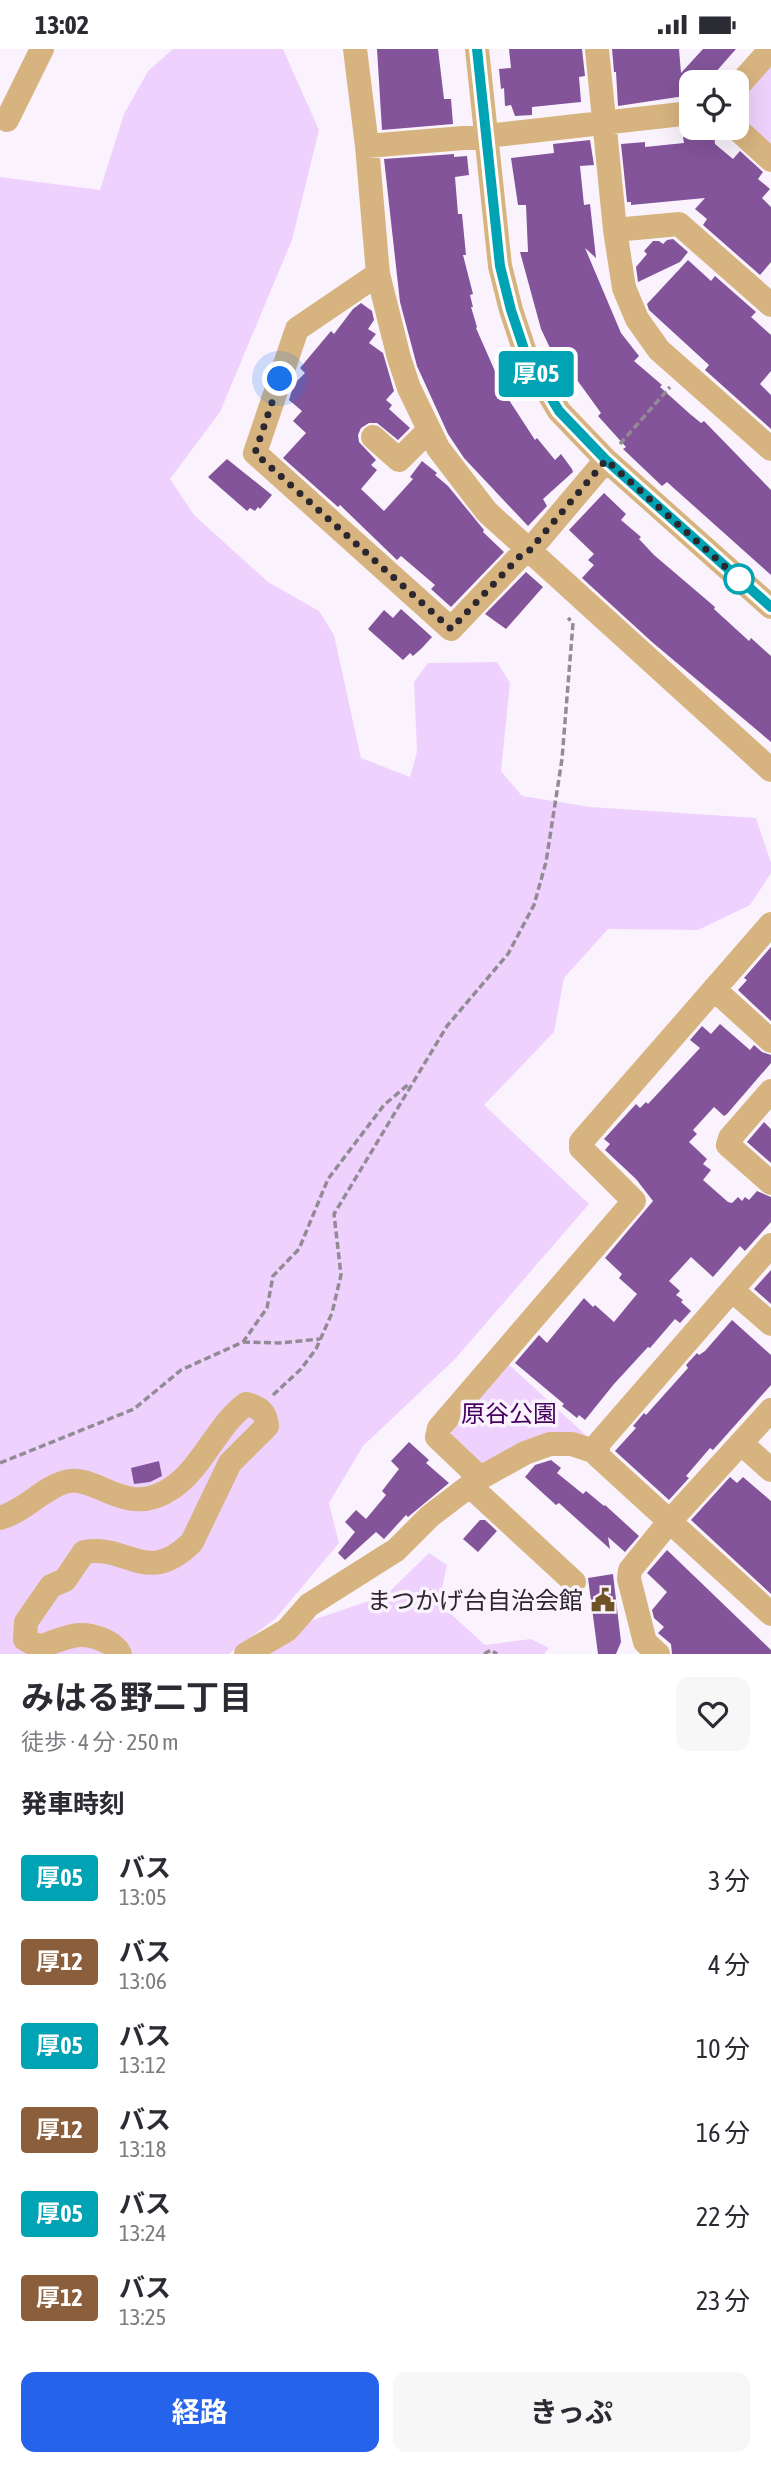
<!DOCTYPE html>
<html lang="ja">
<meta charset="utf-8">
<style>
:root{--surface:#fff;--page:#f7f7f7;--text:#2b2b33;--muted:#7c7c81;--accent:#2563eb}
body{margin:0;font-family:"Asap Condensed","Noto Sans JP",sans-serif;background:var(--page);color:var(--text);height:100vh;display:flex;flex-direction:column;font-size:26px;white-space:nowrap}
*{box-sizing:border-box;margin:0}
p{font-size:23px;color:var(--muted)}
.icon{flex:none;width:38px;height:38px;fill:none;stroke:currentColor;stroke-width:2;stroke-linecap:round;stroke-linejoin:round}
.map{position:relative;height:1605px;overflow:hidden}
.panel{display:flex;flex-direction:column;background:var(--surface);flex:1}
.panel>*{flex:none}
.badge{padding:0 14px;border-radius:5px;font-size:24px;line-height:46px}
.fabs{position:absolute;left:679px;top:21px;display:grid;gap:14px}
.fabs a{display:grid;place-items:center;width:70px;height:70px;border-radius:14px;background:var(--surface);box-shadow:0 7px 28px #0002;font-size:35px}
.you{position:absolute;width:35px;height:35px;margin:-18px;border:5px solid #fff;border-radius:50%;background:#1a73e8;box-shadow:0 0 0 10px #1a73e833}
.map>.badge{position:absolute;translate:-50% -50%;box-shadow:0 0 0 4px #fff}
h2{padding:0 21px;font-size:26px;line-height:63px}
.round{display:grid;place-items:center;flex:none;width:74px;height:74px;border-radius:14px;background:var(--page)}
.headline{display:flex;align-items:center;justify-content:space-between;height:119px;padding:0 21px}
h1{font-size:33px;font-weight:700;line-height:52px}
.cta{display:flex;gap:14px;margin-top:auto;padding:14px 21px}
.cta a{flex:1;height:80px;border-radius:14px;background:var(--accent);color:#fff;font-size:28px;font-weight:700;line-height:80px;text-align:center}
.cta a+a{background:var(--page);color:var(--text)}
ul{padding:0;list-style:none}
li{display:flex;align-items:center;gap:21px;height:84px;padding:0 21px}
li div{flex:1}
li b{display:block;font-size:26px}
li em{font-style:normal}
li .badge{min-width:77px;font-weight:700;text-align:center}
.status{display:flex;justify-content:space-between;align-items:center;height:49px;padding:0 35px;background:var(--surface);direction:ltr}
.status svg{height:19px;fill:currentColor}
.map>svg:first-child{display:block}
.green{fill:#eed2fd}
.building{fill:#83549a}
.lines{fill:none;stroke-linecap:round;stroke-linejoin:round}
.path{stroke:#928b95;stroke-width:3.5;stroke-dasharray:7 3.5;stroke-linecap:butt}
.minor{stroke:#d7b47f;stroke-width:24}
.line-casing{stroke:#fff;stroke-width:16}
.line{stroke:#00a3b4;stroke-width:10}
.walk{stroke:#2c262f;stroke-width:7;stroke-dasharray:0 12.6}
.stop-dot{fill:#fff;stroke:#00a3b4;stroke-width:3.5}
.labels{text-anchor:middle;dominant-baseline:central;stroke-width:7;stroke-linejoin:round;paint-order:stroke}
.park-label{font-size:24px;fill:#46005f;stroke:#faf3fd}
.poi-label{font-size:24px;fill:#2c262f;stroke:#faf3fd;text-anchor:end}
</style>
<div class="status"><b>13:02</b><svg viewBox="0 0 49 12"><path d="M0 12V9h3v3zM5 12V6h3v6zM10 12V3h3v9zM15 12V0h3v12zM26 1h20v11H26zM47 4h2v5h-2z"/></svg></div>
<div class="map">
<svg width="771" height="1605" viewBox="0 0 771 1605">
<rect width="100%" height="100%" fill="#faf3fd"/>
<!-- green -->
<path class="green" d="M173,0H283L319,81L292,191L220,363L170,430L194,466L268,533L319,562L334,586L361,709L410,728L417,703L414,633L428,614L497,613L510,634L501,722L522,747L590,758L756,769L771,814V824L750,856L698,881L608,880L564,929L554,983L484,1056L589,1155L455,1310L363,1397L329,1454L339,1494L276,1569L229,1605H0V128L100,141L124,65L148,22Z
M771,13V98L737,69V51Z
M506,1313L590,1390L480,1416L450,1388L452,1375Z
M429,1504L447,1516L439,1554L485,1596L531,1590L549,1599L544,1605H257L313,1571L386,1546Z"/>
<!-- building -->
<path class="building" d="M377,0H438L444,50H451L453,75L382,81Z
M509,0H582L585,27L579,28L581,53L532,58V66L515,67L511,56L505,57L504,39L501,40L499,20L511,19Z
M612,0H679L681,24L703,0H736L707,33H691V46L618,57L616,23H614Z
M714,83L715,95L733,110L740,102L763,123L758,130L770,140L762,149L771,158V213L760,226L703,176L707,170L695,160L705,149L631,156V153H627L621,95L645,93V98L684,94L683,88Z
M590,91L594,116L580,117L584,156L590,155L596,209L585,199L621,284L639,307L634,312L662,336L660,338L690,365L701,374L704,372L771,441V526L667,433L662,437L623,400L626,398L598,367L601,364L564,313L558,316L541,280L520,203H528L526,156H518L511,109L554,104L553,95Z
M454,105V108L467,107L469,126L455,128L458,165H462L466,206H463L473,245L470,246L473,258H471L477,278L476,279L505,345L535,391L537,389L555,411L561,405L572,420L573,423L543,450L547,457L528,477L464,409L448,385L417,317L400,253L384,110Z
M673,190L688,203L680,213L638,233L636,218L647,205L644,202L653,192H659L663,195L667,191Z
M688,211L711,232L715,227L756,263L751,268L771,286V322L760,335L771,346V380L705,321L709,316L649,261L647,255Z
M361,254L372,262L374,271L368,280L376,285L369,294L383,304L394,342L386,351L392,356L389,360L410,379L398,391L377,374H369L361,379L358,386L359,393L376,411L371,416L377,421L361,440L384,462L413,430L410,428L422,412L437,424L435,426L448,437L484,481L483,483L504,503L451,558L431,540L435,536L401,507L397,511L340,456L338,458L283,409L306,384L293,372L302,362L289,351L294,335L305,324L300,319L331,282L334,285L353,260Z
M227,410L272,446L260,460L258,458L255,462L250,459L247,462L208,428Z
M604,444L626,465L621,471L641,488L639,490L654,506L715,558L714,560L749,592L751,589L771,607V693L652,593L582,529L594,516L588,511L594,505L569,481Z
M526,523L543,538L506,580L485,565Z
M401,560L432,588L422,599L413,607L410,604L403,611L368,580L384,561L393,569Z
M771,898V972L738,941L747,931L744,929Z
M720,975L750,1001L754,996L762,1003L771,1006V1014L727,1065L724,1067L714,1058L693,1081L697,1085L689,1093L707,1110L703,1115L711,1121L703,1131L728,1153L732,1154L738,1148L742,1152L745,1148L749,1151L757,1142L771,1148V1173L745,1202L740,1197L713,1228L691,1208L669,1232L680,1242L676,1246L683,1251L681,1253L691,1262L680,1274L675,1270L650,1299L648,1298L614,1335L585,1371L579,1366L577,1369L562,1357L564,1355L515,1314L539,1286L547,1294L584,1249L593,1258L595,1256L614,1273L637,1245L619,1229L622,1225L605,1209L653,1152L636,1130L605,1101L610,1095L604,1090L636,1055L640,1059L646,1053L648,1055L700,999L690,991L702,977L711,985Z
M764,1073L771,1080V1114L747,1093Z
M771,1221V1255L754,1240Z
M732,1271L771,1306V1336L713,1401L710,1399L686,1427L689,1429L669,1451L615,1402L636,1379L633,1377L644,1364L646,1366L688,1319L686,1316L697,1304L699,1306L705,1302Z
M409,1393L429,1411L426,1414L449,1434L408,1468L406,1466L384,1490L376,1483L345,1511L338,1504L355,1483L345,1473L356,1461L366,1470L386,1446L382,1442L399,1420L391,1412Z
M551,1411L561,1419L557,1424L583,1445L586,1442L604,1457L605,1456L639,1487L625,1503L608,1488L610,1500L559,1454L556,1456L525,1428L535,1416Z
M159,1412L162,1427L150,1433L134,1435L131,1419Z
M730,1428L737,1434L743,1428L771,1452V1545L691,1471Z
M480,1471H485L497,1482L478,1503L463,1490Z
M667,1501L771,1601V1605H672L671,1595L658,1584L664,1578L654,1569L652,1561L667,1543L647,1524Z
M613,1525L621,1593L616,1605H598L588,1529Z"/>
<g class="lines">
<!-- path -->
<path class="path" d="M620,395L670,338
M243,1293L279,1294L320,1290
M273,1346L301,1320L316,1300L332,1264L341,1226L334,1165L447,977L508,905L534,856L546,813L562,710L573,574L568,569
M0,1414L134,1360L181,1321L243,1293L267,1259L273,1227L299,1200L328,1130L384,1056L410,1034
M484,1605L491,1601L497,1605"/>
<!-- minor -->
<path class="minor" d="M355,0L367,97L378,225L399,309L409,339L438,399L487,463L771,721
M477,0L500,217L511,261L527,309L559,362L606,411L771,558
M597,0L615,181L624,239L637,270L659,301L771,400
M737,38L771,0
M7,71L42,0
M736,79L771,111
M367,97L487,87L691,64
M615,181L679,175L771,256
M378,225L297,280L255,404L451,580L522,505L529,502L606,411
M373,388L399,411L429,381
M714,940L771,992
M771,1042L730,1089L728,1096L771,1134
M771,1196L598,1395V1407L771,1565
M733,1242L771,1275
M742,1395L771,1421
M480,1429L437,1388L439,1379L634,1152L581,1099V1093L771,875
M470,1437L574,1533
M0,1469C25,1462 43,1439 65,1433C98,1424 125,1471 172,1439C203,1418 217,1376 246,1355C259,1358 266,1363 267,1377L230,1414L192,1493C147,1538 128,1495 84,1503L65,1531L51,1537L26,1573L25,1590L39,1598C52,1594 66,1587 79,1586C93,1585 114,1593 120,1605
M246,1605L287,1581L309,1556L396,1501L430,1467L480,1429L525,1404L550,1395H572L596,1403
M658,1605L645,1593L629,1530L630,1521L669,1473L771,1361"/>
</g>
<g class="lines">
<!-- line casing -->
<g class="line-casing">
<path id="line" d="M477,0L500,217L511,261L527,309L559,362L606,411L771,558"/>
</g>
<!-- line -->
<use href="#line" class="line"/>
<!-- walk -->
<path class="walk" d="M280,330L255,404L451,580L522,505L529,502L606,411L739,530"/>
</g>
<!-- icons -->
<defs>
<g id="civic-bare" transform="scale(1.89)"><path d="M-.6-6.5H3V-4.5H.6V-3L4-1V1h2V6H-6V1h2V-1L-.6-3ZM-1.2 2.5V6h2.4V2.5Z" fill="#6f5326" stroke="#faf3fd" stroke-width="2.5" paint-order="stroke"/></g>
</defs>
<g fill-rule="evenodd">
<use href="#civic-bare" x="603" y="1551"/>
</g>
<!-- markers -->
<circle class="stop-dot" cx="739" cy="530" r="14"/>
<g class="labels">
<!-- park labels -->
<g class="park-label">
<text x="509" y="1364">原谷公園</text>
</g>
<!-- poi labels -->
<g class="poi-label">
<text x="583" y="1551">まつかげ台自治会館</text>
</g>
</g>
</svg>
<div class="fabs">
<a><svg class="icon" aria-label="locate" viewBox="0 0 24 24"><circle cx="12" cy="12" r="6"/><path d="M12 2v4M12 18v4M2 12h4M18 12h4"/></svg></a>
</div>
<div class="you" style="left:280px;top:330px"></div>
<b class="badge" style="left:536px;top:325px;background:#00a3b4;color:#fff">厚05</b>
</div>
<section class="panel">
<div class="headline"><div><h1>みはる野二丁目</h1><p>徒歩 · 4 分 · 250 m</p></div><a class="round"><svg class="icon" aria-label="heart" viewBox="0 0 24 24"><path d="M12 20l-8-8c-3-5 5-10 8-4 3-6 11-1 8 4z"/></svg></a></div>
<h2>発車時刻</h2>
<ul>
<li><span class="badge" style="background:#00a3b4;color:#fff">厚05</span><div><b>バス</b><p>13:05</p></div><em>3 分</em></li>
<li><span class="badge" style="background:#8b5e3c;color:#fff">厚12</span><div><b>バス</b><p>13:06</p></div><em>4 分</em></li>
<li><span class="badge" style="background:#00a3b4;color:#fff">厚05</span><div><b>バス</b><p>13:12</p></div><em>10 分</em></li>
<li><span class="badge" style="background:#8b5e3c;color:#fff">厚12</span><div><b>バス</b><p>13:18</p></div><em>16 分</em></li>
<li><span class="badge" style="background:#00a3b4;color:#fff">厚05</span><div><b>バス</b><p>13:24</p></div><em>22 分</em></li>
<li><span class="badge" style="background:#8b5e3c;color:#fff">厚12</span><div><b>バス</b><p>13:25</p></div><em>23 分</em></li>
</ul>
<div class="cta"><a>経路</a><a>きっぷ</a></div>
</section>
